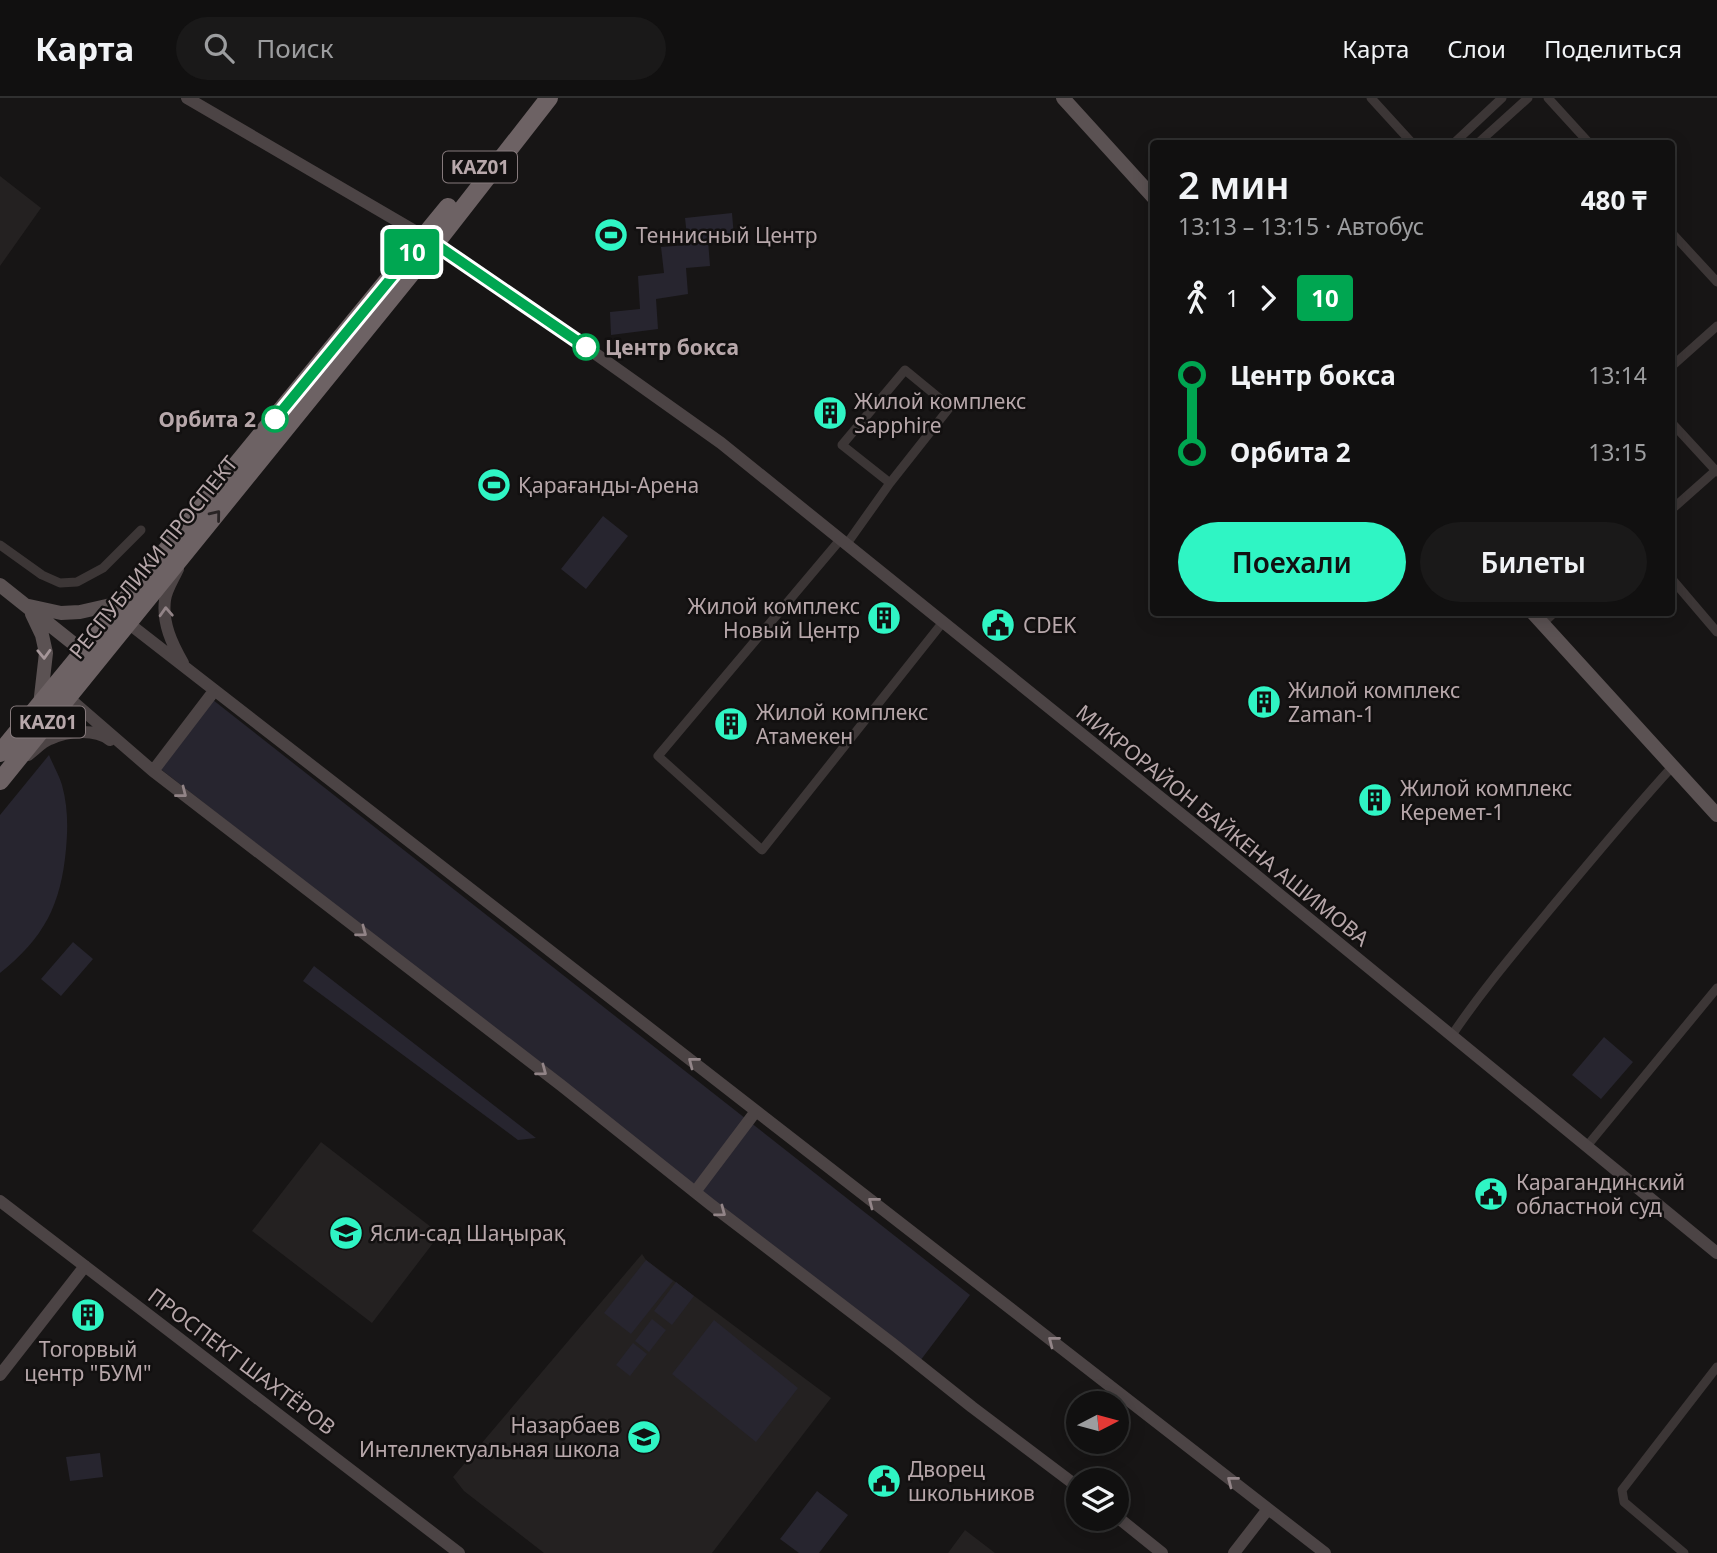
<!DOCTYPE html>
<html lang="ru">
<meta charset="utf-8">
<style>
:root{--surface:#111010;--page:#1a1919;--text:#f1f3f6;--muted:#9c9d9f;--line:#303030;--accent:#2ff5c4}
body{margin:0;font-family:"Noto Sans",sans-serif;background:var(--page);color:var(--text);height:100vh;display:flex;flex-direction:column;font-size:26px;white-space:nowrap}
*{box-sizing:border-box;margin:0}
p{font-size:23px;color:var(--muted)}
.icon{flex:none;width:38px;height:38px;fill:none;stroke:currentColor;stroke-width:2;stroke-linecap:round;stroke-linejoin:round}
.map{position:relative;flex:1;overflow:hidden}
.panel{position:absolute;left:1150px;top:42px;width:525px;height:476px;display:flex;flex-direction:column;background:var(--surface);border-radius:7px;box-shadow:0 4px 18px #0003,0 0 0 2px var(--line)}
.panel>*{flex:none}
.badge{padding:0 14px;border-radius:5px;font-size:24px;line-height:46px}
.needle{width:46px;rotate:84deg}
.fabs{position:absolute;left:1066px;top:1293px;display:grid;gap:14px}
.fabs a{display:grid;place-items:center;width:63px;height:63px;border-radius:50%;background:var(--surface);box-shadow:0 4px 18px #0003,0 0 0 2px var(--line);font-size:35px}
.map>.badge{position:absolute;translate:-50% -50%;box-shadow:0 0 0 4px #fff}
.legs{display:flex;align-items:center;gap:10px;height:77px;padding:0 28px;font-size:23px}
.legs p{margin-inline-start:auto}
.headline{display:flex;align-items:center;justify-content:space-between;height:119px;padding:0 28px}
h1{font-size:38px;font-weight:600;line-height:52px}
.action{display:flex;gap:14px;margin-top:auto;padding:14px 28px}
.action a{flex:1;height:80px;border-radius:42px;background:var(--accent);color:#111;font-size:28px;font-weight:600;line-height:80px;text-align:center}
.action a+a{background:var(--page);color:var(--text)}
ul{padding:0 28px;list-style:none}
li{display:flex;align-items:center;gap:24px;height:77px;font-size:26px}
li i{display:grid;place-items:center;width:10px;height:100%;margin:0 9px;background:currentColor}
li i::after{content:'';width:18px;height:18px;margin:-9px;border:5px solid;border-radius:50%;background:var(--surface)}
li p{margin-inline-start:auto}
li:first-child i{background:linear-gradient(#0000 50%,currentColor 0)}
li:last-child i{background:linear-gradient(currentColor 50%,#0000 0)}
header{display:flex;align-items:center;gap:42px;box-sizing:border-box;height:98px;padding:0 35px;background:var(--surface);border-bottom:2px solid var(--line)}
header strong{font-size:33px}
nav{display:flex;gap:38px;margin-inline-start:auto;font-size:24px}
.search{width:490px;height:63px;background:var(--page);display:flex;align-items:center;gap:18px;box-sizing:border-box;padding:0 24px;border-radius:38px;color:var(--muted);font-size:26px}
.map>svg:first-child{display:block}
.built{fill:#242121}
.green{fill:#27252f}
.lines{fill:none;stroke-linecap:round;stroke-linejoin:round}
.street{stroke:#3c3636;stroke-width:9}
.secondary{stroke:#4c4445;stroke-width:12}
.primary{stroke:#5b5253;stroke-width:14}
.highway{stroke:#6d6264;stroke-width:18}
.oneway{stroke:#292425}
.oneway2{stroke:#928487}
.oneway3{stroke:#a59699}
.line-1-casing{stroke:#fff;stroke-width:16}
.line-1{stroke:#00a651;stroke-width:10}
.stop-1-dot{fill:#fff;stroke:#00a651;stroke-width:3.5}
.labels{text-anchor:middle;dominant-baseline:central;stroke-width:5;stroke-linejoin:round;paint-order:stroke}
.shield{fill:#121010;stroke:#867a7c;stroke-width:2}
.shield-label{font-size:19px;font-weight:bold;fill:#b7a7aa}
.poi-label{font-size:21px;fill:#b7a7aa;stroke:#121010;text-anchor:start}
.stop-label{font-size:21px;font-weight:bold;fill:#b7a7aa;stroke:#121010;text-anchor:start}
.street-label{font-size:21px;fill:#b7a7aa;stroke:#121010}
</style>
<header>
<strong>Карта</strong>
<div class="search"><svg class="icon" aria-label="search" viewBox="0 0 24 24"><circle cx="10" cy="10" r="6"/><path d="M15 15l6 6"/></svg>Поиск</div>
<nav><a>Карта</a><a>Слои</a><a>Поделиться</a></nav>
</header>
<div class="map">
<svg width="1717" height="1455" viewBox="0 0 1717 1455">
<rect width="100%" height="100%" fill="#171515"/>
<!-- built -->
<path class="built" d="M0,78L41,110L0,168Z
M321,1044L440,1136L372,1225L252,1133Z
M642,1156L646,1162L831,1300L712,1455H544L464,1393L453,1379Z
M965,1432L995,1455H948Z"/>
<!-- green -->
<path class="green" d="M732,115L734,139L708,142L710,168L686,170L688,196L656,201L658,231L611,237L610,214L640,211L638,178L664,175L661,149L688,147L685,120Z
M603,418L628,438L586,491L561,471Z
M213,602L970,1197L920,1263L158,669Z
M49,657C53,667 59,677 62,687C68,709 68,729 66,751C61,807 44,840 0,875V717Z
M73,844L93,861L61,898L41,881Z
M314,868L536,1040L518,1042L303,883Z
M1604,939L1633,964L1601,1001L1572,977Z
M646,1162L673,1183L631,1236L604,1215Z
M676,1184L694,1198L672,1227L654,1213Z
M652,1221L666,1232L649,1254L635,1243Z
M714,1222L798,1290L756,1344L672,1276Z
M633,1245L647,1256L630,1278L616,1267Z
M100,1355L103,1379L70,1383L66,1359Z
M817,1393L848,1417L819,1455H799L780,1441Z"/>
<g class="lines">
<!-- street -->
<path class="street" d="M1371,0L1413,46
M1548,0L1590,46
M1453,46L1502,0
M1477,46L1528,0
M1671,134L1717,184
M1671,269L1717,228
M1671,324L1717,374
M1671,412L1715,373
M840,442L658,658L762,752L943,524
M0,447L42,477L60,485L77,484L103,470L141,432
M846,447L890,385L950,309L905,272L842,347L890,385
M1671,480L1717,534
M1542,526L1555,514
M1452,937C1481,894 1514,855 1547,815C1588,766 1629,716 1672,669
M1587,1048L1717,890
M1684,1455L1624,1404L1622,1392L1717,1269"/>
<!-- secondary -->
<path class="secondary" d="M187,0L425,139L534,212L721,345L1207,737L1717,1155
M178,471C174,480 166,492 165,502C162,525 172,546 183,565
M123,521L1325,1455
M63,595L153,673L562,988L710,1106L893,1246L972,1309L1078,1389
M28,657C35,652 42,644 50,641C67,633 95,630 110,642
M153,673L214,593
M695,1094L756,1013
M0,1103L459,1455
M0,1277L85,1168
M1116,1418L1162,1455
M1234,1455L1268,1411"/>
<!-- primary -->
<path class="primary" d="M1063,0L1153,99
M0,487L89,558
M29,508L61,515L80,514L124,504
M1532,514L1717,717
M32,516L42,537L46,555L40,607"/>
<!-- highway -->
<path class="highway" d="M0,655L448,109
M0,683L435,146L549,0"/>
</g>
<!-- one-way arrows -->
<defs><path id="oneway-chevron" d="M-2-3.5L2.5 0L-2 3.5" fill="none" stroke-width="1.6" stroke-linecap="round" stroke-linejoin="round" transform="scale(1.75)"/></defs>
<use class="oneway" href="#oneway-chevron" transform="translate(216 417) rotate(-51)"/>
<g class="oneway2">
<use href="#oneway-chevron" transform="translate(166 514) rotate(-93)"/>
<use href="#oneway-chevron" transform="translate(182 695) rotate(38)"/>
<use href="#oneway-chevron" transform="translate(362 834) rotate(37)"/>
<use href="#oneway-chevron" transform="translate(693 964) rotate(-142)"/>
<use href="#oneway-chevron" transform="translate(542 973) rotate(37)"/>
<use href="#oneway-chevron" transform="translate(873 1104) rotate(-142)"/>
<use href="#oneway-chevron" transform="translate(721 1114) rotate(37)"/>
<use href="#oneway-chevron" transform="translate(1053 1243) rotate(-142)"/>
<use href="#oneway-chevron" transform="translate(1232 1383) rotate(-142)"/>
</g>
<use class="oneway3" href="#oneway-chevron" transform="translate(44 556) rotate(88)"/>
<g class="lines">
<!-- line-1 casing -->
<g class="line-1-casing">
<path id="line-1" d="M275,321L425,139L586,249"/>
</g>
<!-- line-1 -->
<use href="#line-1" class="line-1"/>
</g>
<!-- icons -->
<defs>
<g id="stadium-disc" transform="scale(1.75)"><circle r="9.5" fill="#2ff5c4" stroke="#121010"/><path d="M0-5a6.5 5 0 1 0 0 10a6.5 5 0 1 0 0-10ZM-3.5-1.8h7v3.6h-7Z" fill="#111"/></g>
<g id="building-disc" transform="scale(1.75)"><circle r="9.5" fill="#2ff5c4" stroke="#121010"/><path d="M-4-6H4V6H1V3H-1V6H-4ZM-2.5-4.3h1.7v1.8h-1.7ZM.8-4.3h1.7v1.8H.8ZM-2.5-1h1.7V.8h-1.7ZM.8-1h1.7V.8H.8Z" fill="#111"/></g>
<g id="civic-disc" transform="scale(1.75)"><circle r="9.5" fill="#2ff5c4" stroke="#121010"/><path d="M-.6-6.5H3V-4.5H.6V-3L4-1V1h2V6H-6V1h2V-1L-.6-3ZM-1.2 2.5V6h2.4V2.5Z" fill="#111"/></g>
<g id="school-disc" transform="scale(1.75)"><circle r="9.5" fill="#2ff5c4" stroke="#121010"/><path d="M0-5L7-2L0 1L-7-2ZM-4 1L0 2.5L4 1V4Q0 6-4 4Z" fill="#111"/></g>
</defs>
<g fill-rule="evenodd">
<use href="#stadium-disc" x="611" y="137"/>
<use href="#building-disc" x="830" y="315"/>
<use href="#stadium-disc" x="494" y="387"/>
<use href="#building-disc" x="884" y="520"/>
<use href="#civic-disc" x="998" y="527"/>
<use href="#building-disc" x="1264" y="604"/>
<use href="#building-disc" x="731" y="626"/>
<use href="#building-disc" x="1375" y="702"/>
<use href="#civic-disc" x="1491" y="1096"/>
<use href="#school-disc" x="346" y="1135"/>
<use href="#building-disc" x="88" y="1217"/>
<use href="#school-disc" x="644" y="1339"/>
<use href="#civic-disc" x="884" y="1383"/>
</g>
<!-- markers -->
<g class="stop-1-dot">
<circle cx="586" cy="249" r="12"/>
<circle cx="275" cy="321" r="12"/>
</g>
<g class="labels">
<!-- shield labels -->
<g class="shield">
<rect x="443" y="53.5" width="74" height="31" rx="5"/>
<rect x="11" y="608.5" width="74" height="31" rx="5"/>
</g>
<g class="shield-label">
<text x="480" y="69">KАZ01</text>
<text x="48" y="624">KАZ01</text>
</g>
<!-- poi labels -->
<g class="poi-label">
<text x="636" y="137">Теннисный Центр</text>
<text x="854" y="303">Жилой комплекс<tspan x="854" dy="24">Sapphire</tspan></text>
<text x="518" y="387">Қарағанды-Арена</text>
<text x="860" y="508" text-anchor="end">Жилой комплекс<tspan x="860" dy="24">Новый Центр</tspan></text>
<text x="1023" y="527">CDEK</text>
<text x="1288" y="592">Жилой комплекс<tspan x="1288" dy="24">Zaman-1</tspan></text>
<text x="756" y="614">Жилой комплекс<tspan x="756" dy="24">Атамекен</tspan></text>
<text x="1400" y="690">Жилой комплекс<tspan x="1400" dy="24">Керемет-1</tspan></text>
<text x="1516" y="1084">Карагандинский<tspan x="1516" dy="24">областной суд</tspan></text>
<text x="370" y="1135">Ясли-сад Шаңырақ</text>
<text x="88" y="1251" text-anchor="middle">Тогорвый<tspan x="88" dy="24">центр "БУМ"</tspan></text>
<text x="620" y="1327" text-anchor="end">Назарбаев<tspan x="620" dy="24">Интеллектуальная школа</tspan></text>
<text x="908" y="1371">Дворец<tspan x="908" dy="24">школьников</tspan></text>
</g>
<!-- stop labels -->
<g class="stop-label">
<text x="605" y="249">Центр бокса</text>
<text x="256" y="321" text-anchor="end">Орбита 2</text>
</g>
<!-- street labels -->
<g class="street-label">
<text transform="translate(153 459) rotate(-51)">РЕСПУБЛИКИ ПРОСПЕКТ</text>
<text transform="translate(1223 727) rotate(39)">МИКРОРАЙОН БАЙКЕНА АШИМОВА</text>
<text transform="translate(242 1263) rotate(37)">ПРОСПЕКТ ШАХТЁРОВ</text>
</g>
</g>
</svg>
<div class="fabs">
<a><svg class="needle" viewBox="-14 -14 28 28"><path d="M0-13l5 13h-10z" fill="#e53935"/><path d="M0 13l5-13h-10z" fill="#9c9d9f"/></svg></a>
<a><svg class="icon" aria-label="layers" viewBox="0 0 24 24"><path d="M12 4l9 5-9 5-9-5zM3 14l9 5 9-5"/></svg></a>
</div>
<b class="badge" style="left:412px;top:154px;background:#00a651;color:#fff">10</b>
<section class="panel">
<div class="headline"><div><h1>2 мин</h1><p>13:13 – 13:15 · Автобус</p></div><b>480 ₸</b></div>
<div class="legs"><svg class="icon" aria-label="walk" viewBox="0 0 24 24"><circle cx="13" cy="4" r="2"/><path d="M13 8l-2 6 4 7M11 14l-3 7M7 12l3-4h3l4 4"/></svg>1<svg class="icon" aria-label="forward" viewBox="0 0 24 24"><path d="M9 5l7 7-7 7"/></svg><b class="badge" style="background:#00a651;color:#fff">10</b></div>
<ul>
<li><i style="color:#00a651"></i><b>Центр бокса</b><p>13:14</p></li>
<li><i style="color:#00a651"></i><b>Орбита 2</b><p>13:15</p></li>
</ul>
<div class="action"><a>Поехали</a><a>Билеты</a></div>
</section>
</div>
